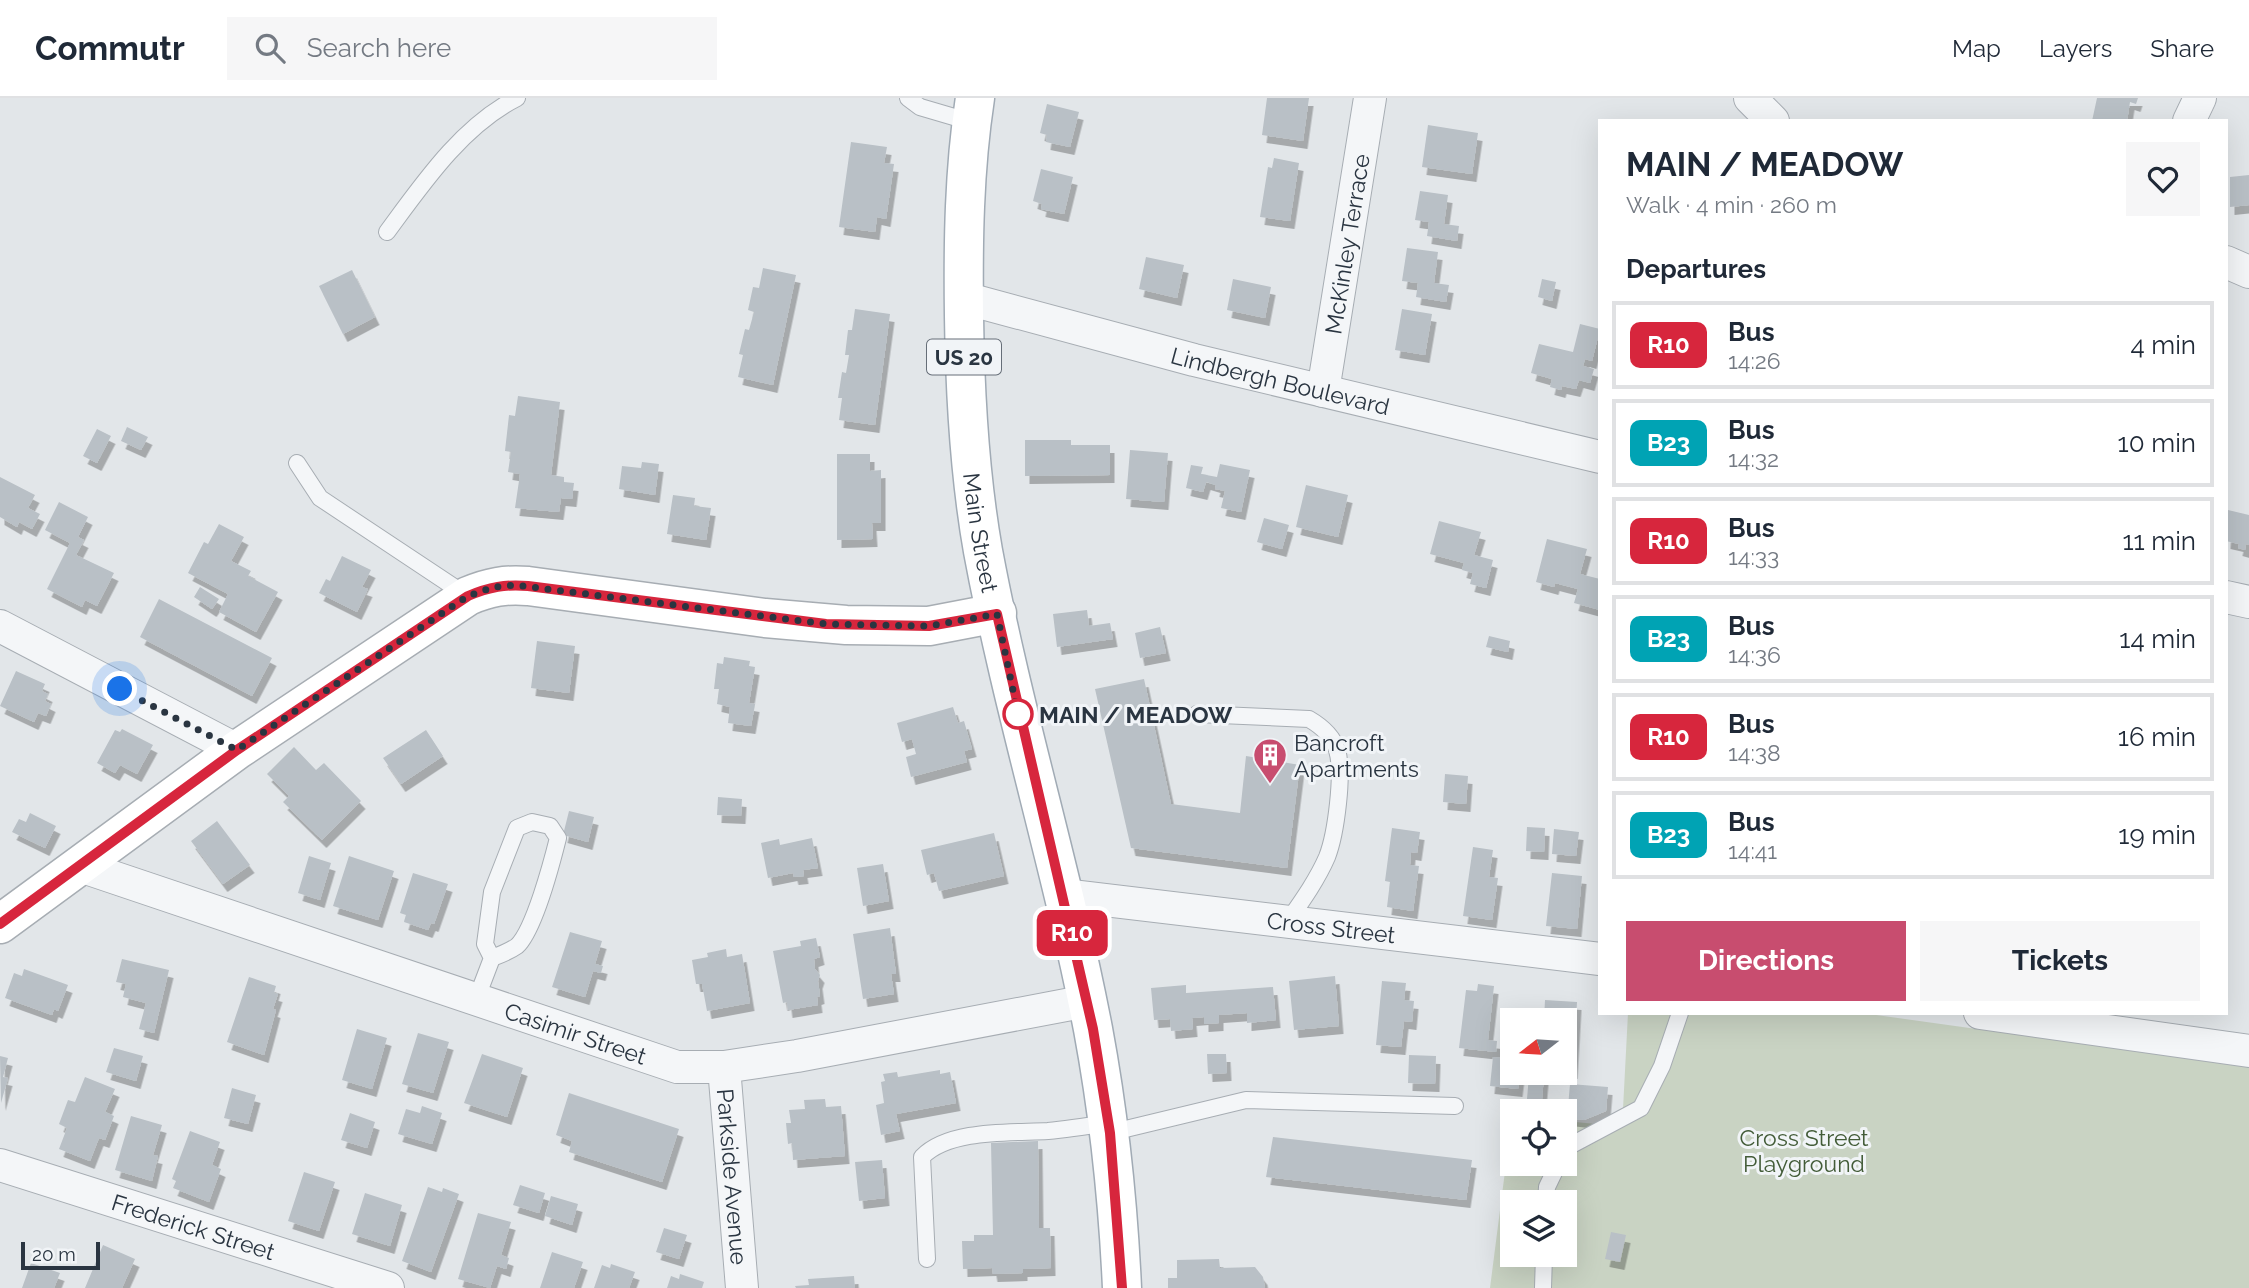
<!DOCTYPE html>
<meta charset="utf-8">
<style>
:root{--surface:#fff;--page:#f6f6f7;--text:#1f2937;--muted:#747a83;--line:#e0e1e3;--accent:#c84d6f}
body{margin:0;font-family:Raleway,sans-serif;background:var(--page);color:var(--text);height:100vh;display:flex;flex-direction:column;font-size:26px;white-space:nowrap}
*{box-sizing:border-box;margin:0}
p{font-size:23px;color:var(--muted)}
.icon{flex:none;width:38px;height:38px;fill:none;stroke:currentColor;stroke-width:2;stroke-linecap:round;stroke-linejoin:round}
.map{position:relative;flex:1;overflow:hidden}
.side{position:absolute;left:1598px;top:21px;width:630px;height:896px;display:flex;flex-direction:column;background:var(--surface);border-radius:0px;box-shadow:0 7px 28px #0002}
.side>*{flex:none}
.badge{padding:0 14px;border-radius:10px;font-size:24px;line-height:46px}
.needle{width:46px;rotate:253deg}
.buttons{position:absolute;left:1500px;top:910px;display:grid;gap:14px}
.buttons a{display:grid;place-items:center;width:77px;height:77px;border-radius:0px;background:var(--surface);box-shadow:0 7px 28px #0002;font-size:35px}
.scale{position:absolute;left:21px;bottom:18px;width:79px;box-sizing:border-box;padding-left:7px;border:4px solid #2a3541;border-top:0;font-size:19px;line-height:24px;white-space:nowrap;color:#2a3541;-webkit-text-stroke:5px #f1f4f7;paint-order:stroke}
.you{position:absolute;width:35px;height:35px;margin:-18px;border:5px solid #fff;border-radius:50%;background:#1a73e8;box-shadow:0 0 0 10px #1a73e833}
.map>.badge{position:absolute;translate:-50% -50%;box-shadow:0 0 0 4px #fff}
h2{padding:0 28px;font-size:26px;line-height:63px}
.round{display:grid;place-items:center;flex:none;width:74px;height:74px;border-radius:0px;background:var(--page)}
.summary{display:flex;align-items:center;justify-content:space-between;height:119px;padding:0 28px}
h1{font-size:33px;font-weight:700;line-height:52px}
.primary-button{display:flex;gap:14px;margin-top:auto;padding:14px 28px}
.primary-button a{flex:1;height:80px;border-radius:0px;background:var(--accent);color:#fff;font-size:28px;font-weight:700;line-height:80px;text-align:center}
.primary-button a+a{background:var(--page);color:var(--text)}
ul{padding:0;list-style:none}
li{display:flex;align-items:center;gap:21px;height:88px;margin:0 14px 10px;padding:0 14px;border:4px solid var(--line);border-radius:0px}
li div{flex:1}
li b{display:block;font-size:26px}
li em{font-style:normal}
li .badge{min-width:77px;font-weight:700;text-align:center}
header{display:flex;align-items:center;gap:42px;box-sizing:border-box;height:98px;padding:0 35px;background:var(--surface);border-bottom:2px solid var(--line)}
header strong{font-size:33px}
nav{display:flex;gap:38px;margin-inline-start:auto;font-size:24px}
.search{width:490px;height:63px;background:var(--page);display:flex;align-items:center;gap:18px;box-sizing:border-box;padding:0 24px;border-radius:0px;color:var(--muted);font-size:26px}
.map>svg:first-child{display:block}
.green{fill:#c9d3c3;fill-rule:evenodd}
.building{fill:#b9c0c6;filter:url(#shadow)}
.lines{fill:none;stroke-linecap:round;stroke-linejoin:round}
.lane-casing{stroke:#a7adb3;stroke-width:18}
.street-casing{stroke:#a7adb3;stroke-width:34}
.secondary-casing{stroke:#a7adb3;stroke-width:41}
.primary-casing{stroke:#a1abb5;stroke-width:41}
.lane{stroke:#f4f6f8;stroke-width:16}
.street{stroke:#f4f6f8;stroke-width:32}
.secondary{stroke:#fff;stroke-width:38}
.primary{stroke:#fff;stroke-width:38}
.line-casing{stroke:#fff;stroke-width:16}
.line{stroke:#d7263d;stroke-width:10}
.walk{stroke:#2a3541;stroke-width:7;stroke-dasharray:0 12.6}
.stop-dot{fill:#fff;stroke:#d7263d;stroke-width:3.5}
.labels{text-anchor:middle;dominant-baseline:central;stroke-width:6;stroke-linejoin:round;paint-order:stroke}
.shield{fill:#f1f4f7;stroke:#666e78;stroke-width:2}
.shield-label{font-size:21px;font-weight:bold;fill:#2a3541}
.street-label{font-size:23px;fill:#2a3541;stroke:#f1f4f7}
.stop-label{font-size:23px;font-weight:bold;fill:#2a3541;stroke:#f1f4f7;text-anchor:start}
.poi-label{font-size:23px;fill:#2a3541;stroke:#f1f4f7;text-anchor:start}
.park-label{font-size:23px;fill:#435c38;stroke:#f1f4f7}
</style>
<header>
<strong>Commutr</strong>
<div class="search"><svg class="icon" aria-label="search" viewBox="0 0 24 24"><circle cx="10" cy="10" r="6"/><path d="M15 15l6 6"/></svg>Search here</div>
<nav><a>Map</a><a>Layers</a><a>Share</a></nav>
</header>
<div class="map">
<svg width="2249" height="1190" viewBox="0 0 2249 1190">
<defs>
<filter id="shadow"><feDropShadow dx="4.5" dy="8" stdDeviation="0" flood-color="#0004"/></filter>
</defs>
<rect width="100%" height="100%" fill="#e2e6e9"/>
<!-- green -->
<path class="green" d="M1628,915H1862L2249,969V1190H1490L1512,1019V1066H1564L1565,1023L1596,1026L1623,1011ZM1512,1104H1564V1157H1512Z"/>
<!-- building -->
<path class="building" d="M1267,0H1309L1303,43L1262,37Z
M2097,0H2138L2136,6L2130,4L2127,23H2092Z
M1047,6L1079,14L1070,49L1046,44L1047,37L1040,35Z
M1428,27L1478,35L1472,76L1422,69Z
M851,44L887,49L884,65L894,66L886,121L877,119L875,134L839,129Z
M1274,60L1299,65L1290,123L1260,119L1268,69L1272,70Z
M1041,71L1073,79L1064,116L1041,111L1042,106L1033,103Z
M2249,77V107L2230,109V79Z
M1420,93L1448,97L1444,126L1459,128L1457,143L1427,138L1429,124L1415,122Z
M1407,150L1438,154L1434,185L1449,187L1446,204L1416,199L1418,185L1402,183Z
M1146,159L1184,167L1177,200L1139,191Z
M763,170L796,177L773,287L738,279L743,257L739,256L745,231L749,232L754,214L748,212L753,189L759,190Z
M352,172L375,219L343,236L319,188Z
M1233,181L1271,189L1265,220L1227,212Z
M1542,181L1556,184L1552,203L1538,199Z
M855,211L890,216L875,327L839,322L842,300H838L842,274L846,275L849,257H845L848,232H852Z
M1402,211L1432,216L1425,257L1395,252Z
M1580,226L1600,231L1592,263L1585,261L1583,268L1594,271L1590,285L1579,282L1576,291L1562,288L1561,292L1550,289L1552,281L1531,275L1539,246L1573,254Z
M518,298L560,304L551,377L564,379V384L574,385L572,401L561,400L559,414L515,410L520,376L508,374L511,354L505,353L509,317L515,318Z
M127,329L148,339L141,352L121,343Z
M97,331L111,338L97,365L83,358Z
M1025,342H1071V347H1110V377L1025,378Z
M1130,352L1168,355L1164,404L1126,401Z
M837,356H870V373L881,372V425H872L873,441L837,442Z
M642,364L659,366L655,397L619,391L622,368L641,370Z
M1220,366L1250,372L1241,414L1221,410L1225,393L1215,391L1216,387L1206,384L1203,394L1186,390L1191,367L1203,369L1201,376L1217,379Z
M0,379L35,397L28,410L40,416L32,431L19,424L17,429L0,419Z
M1306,387L1348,397L1338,439L1296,429Z
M673,397L695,400L694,408L711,410L706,442L667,436Z
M59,404L88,419L78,439L84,442L76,457L114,475L97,508L85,502L82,509L47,491L70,445L45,432Z
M2228,412L2249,417V447L2246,446L2245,452L2238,450L2239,446L2226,443Z
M1264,420L1289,427L1282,451L1257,444Z
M1439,423L1481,434L1474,457L1493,462L1486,490L1470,486L1473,475L1462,472L1464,465L1430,456Z
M219,426L244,439L231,463L251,473L248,478L278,494L256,534L219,514L228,496L188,475L204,444L208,446Z
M1547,441L1587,451L1580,476L1600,481V512L1574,505L1578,491L1555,485L1554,489L1536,484Z
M342,458L371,472L362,489L368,491L357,514L319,495L326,481L330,483Z
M200,489L219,501L212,511L194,499Z
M159,501L272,560L252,598L140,539Z
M1087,512L1089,528L1110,525L1113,541L1057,549L1053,516Z
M1160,529L1166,555L1140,560L1135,535Z
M1489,538L1510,543L1508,554L1486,549Z
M537,543L575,548L569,595L531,590Z
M724,559L750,563L749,568L755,569L749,605L755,606L751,628L728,625L730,609L717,606L719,591H714L717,565L723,566Z
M16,573L45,586L42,593L48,596L45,603L51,606L46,618L38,615L34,624L0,608Z
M1144,581L1171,706L1240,715L1246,658L1300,667L1287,770L1131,750L1095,591Z
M953,609L958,625L964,623L972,651L964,653L967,664L911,679L906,659L916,656L912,641L902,644L897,625Z
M122,631L153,647L137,676L120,667L115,675L97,665L115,632L120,634Z
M426,632L443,658L401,686L383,660Z
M294,649L316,672L324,665L361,703L322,742L283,704L289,698L267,676Z
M1445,676L1468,678L1466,706L1443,704Z
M718,699L742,701L741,718L717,717Z
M569,713L594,719L588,744L563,737Z
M30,715L56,728L45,750L12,734L19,721L26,724Z
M217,723L250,767L223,786L191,743Z
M1527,729L1545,730L1544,754L1526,753Z
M1392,730L1420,734L1417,755L1411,754L1410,767L1419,768L1413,813L1387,809L1390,784L1385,783Z
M1554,731L1579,734L1576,758L1552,756Z
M994,735L1004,778L939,793L934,775L927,777L921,752Z
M812,740L818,770L803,772L804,778L794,779L793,775L768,780L761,745L779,741L780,747Z
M1473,749L1493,752L1489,779L1498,780L1492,822L1463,818Z
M309,758L331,765L320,802L298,795Z
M349,758L394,773L378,822L333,808Z
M883,766L889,803L863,808L857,770Z
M413,775L448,786L434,826L431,825L428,832L404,824L406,817L400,815Z
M1552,775L1582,778L1577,831L1546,828Z
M890,830L896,876H891L894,896L863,901L853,836Z
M570,834L602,843L595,866L603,868L601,875L593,873L585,899L552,889Z
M816,840L820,859L814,861L815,871L820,877L818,883L820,898L817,899L818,907L788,912L787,904L783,905L773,853L801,848L800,843Z
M726,851L727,859L742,856L750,905L707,913L702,886H696L692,862L708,859L707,855Z
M122,861L169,872L154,935L139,931L146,905L123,899L126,886L116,884Z
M24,871L68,887L58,913L54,911L52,917L5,900L14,875L22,878Z
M1335,878L1339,928L1294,932L1289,883Z
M249,879L276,888L274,895L278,896L273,911L276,912L264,957L227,944Z
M1382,883L1406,885L1404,902L1414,903L1412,924L1404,923L1401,949L1376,947Z
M1478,886L1494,888L1488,942L1497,943L1496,954L1459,950L1466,892L1477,893Z
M1186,887V895L1273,889L1276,922L1247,925V915L1219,917V925L1204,926V919L1192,920L1193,931L1171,933L1170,921L1154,922L1151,890Z
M1545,902L1577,904L1573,973L1564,972V922H1544Z
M357,931L387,940L372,991L342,982Z
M418,935L449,944L433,995L402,986Z
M114,950L143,958L136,983L106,974Z
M482,956L523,970L507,1019L464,1005Z
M1207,956H1226L1227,975L1208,976Z
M1409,957L1436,958L1435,986L1408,985Z
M0,958L8,960L3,979L8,980L1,1005Z
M1493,959L1512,961V975H1520L1518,991L1490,988Z
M940,972V976L950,974L956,1005L896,1016L900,1033L881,1037L876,1007L884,1005L881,984L885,983L883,976L897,974L898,979Z
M1529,977L1544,978L1541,1013H1526Z
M85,979L115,991L105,1014L114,1018L105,1042L99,1040L90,1063L59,1051L67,1030L59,1026L68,1002L75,1004Z
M1570,986L1608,989L1606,1013L1584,1022L1567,1020Z
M232,990L256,997L248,1026L224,1020Z
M569,995L679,1031L662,1084L569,1054L572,1043L556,1037Z
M825,1001L826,1009L841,1008L845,1058L793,1062L792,1045L788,1046L786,1025H791L789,1012L805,1011L804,1002Z
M422,1008L442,1015L432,1046L398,1036L406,1011L420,1015Z
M350,1015L375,1024L367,1050L341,1042Z
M131,1018L162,1027L153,1057L158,1058L152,1083L115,1072Z
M190,1033L220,1044L212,1067L221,1071L209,1104L173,1090L176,1083L172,1081Z
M1273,1039L1472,1062L1466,1102L1266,1079Z
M1038,1043L1039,1130H1050L1051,1170L1023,1171V1175L993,1176L992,1170L963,1171L962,1143H974V1137H993L991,1045Z
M882,1062L885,1100L859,1103L855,1064Z
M304,1074L335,1084L319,1133L288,1123Z
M520,1087L545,1095L539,1115L513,1107Z
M428,1089L442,1094L443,1090L459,1096L431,1174L402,1163Z
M365,1095L402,1107L390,1148L352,1136Z
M551,1098L578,1106L572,1127L545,1118Z
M478,1115L511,1124L501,1157L509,1160L506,1171L497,1168L490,1190L458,1181Z
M664,1130L687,1137L679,1161L656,1154Z
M1611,1134L1626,1137L1620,1164L1605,1161Z
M103,1147L135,1161L122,1190H85Z
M552,1154L583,1164L574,1190H540Z
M1219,1161L1220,1170L1255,1169L1263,1179L1265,1190H1168V1180H1177V1162Z
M31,1165L60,1175L54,1190H22Z
M611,1166L635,1174L629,1190H594L602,1167L610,1170Z
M680,1176L704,1184L702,1190H667L671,1178L679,1181Z
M854,1178L855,1190H796L795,1188L809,1187L808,1181Z"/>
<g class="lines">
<!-- lane casing -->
<g class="lane-casing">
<path id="lane" d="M908,0L920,9L971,24
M387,134C423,85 462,28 517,0
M297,365L320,400L466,497
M1197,616L1309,621C1321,628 1333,638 1337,652C1344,675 1336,736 1327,759C1317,782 1302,803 1288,823
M476,902L492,860C500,857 510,853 517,848C534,832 552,764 558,740L550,728L532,724L517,730L492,794L485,846L492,860
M1109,1035L1246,1002L1455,1008
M1564,1051L1641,1010L1662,968L1680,915
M1546,1104L1547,1089L1558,1066
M927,1161L922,1059C949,1031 1011,1035 1048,1033C1068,1031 1088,1028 1108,1025
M1543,1190L1544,1157"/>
</g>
<!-- street casing -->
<g class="street-casing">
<g id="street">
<path d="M1750,0L1773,23"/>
<path d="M2189,23L2200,0"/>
<path d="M2226,164L2249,174"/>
<path id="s1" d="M964,200L1194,262L1600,359"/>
<path id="s2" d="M1323,293L1370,0"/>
<path d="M2226,499L2249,504"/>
<path d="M0,528L237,652"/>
<path id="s3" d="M80,768L677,969H724L797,958L1087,903"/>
<path id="s4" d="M1063,797L1600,861"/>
<path d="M1980,915L2249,953"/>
<path id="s5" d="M724,969L742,1190"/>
<path id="s6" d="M0,1067L388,1190"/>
</g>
</g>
<!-- secondary casing -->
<g class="secondary-casing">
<path id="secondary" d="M0,826L237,652L468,498C489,489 506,486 528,488L765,520L846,527L929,528L997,515"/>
</g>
<!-- primary casing -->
<g class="primary-casing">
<g id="primary">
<path id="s7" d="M975,0C964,72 963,145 964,218C965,297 969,374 983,453C1013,614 1062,770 1093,931C1109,1017 1118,1103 1122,1190"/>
</g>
</g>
<!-- lane -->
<use href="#lane" class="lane"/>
<!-- street -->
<use href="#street" class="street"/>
<!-- secondary -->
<use href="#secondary" class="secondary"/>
<!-- primary -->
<use href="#primary" class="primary"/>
</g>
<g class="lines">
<!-- line casing -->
<g class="line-casing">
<path id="line" d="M0,826L237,652L468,498C489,489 506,486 528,488L826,526L929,528L997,516L1093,931L1110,1035L1122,1190"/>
</g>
<!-- line -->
<use href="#line" class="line"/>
<!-- walk -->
<path class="walk" d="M120,591L237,652L468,498L494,489L515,487L826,526L929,528L997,516L1018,616"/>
</g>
<!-- icons -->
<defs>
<g id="building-pin" transform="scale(1.75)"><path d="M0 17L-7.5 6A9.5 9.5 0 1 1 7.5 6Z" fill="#c84d6f" stroke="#f1f4f7"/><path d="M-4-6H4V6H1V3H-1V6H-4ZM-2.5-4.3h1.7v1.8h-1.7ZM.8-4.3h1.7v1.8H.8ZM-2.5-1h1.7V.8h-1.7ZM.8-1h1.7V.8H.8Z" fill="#fff"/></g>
</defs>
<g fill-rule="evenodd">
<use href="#building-pin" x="1270" y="657"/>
</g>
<!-- markers -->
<circle class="stop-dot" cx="1018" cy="616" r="14"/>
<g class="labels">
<!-- shield labels -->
<rect class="shield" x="927" y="241.5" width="74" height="35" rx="5"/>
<g class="shield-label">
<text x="964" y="259">US 20</text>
</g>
<!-- street labels -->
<g class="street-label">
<text stroke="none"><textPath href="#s2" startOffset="149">McKinley Terrace</textPath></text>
<text stroke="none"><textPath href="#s1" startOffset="327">Lindbergh Boulevard</textPath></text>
<text stroke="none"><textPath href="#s7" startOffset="436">Main Street</textPath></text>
<text stroke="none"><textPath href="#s4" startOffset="270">Cross Street</textPath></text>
<text stroke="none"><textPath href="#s3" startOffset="523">Casimir Street</textPath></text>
<text stroke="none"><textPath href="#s5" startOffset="110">Parkside Avenue</textPath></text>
<text stroke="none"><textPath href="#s6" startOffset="203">Frederick Street</textPath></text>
</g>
<!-- stop labels -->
<g class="stop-label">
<text x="1039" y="616">MAIN / MEADOW</text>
</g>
<!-- poi labels -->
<g class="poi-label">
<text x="1294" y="644">Bancroft<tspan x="1294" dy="26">Apartments</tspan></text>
</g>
<!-- park labels -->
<g class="park-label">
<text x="1804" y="1039">Cross Street<tspan x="1804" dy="26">Playground</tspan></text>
</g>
</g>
</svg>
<div class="buttons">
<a><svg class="needle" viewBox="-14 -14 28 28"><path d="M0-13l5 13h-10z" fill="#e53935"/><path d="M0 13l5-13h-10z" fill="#747a83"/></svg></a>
<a><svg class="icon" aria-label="locate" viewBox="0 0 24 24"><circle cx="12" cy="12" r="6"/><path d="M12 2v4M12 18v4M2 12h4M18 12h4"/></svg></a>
<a><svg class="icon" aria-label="layers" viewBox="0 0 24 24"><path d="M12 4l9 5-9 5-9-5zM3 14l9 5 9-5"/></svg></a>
</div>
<div class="scale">20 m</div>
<div class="you" style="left:120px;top:591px"></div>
<b class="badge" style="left:1072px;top:835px;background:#d7263d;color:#fff">R10</b>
<section class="side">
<div class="summary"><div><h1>MAIN / MEADOW</h1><p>Walk · 4 min · 260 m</p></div><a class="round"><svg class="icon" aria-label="heart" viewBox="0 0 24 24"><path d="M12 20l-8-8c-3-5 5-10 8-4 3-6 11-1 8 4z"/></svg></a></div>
<h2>Departures</h2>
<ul>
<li><span class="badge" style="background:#d7263d;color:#fff">R10</span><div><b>Bus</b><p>14:26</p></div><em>4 min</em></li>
<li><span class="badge" style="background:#00a3b4;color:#fff">B23</span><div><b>Bus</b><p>14:32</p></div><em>10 min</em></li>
<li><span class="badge" style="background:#d7263d;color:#fff">R10</span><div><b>Bus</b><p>14:33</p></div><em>11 min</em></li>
<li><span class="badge" style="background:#00a3b4;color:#fff">B23</span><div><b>Bus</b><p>14:36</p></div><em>14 min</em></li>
<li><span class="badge" style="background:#d7263d;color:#fff">R10</span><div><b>Bus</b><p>14:38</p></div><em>16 min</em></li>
<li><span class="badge" style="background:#00a3b4;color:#fff">B23</span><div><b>Bus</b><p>14:41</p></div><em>19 min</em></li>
</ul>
<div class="primary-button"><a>Directions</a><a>Tickets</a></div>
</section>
</div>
